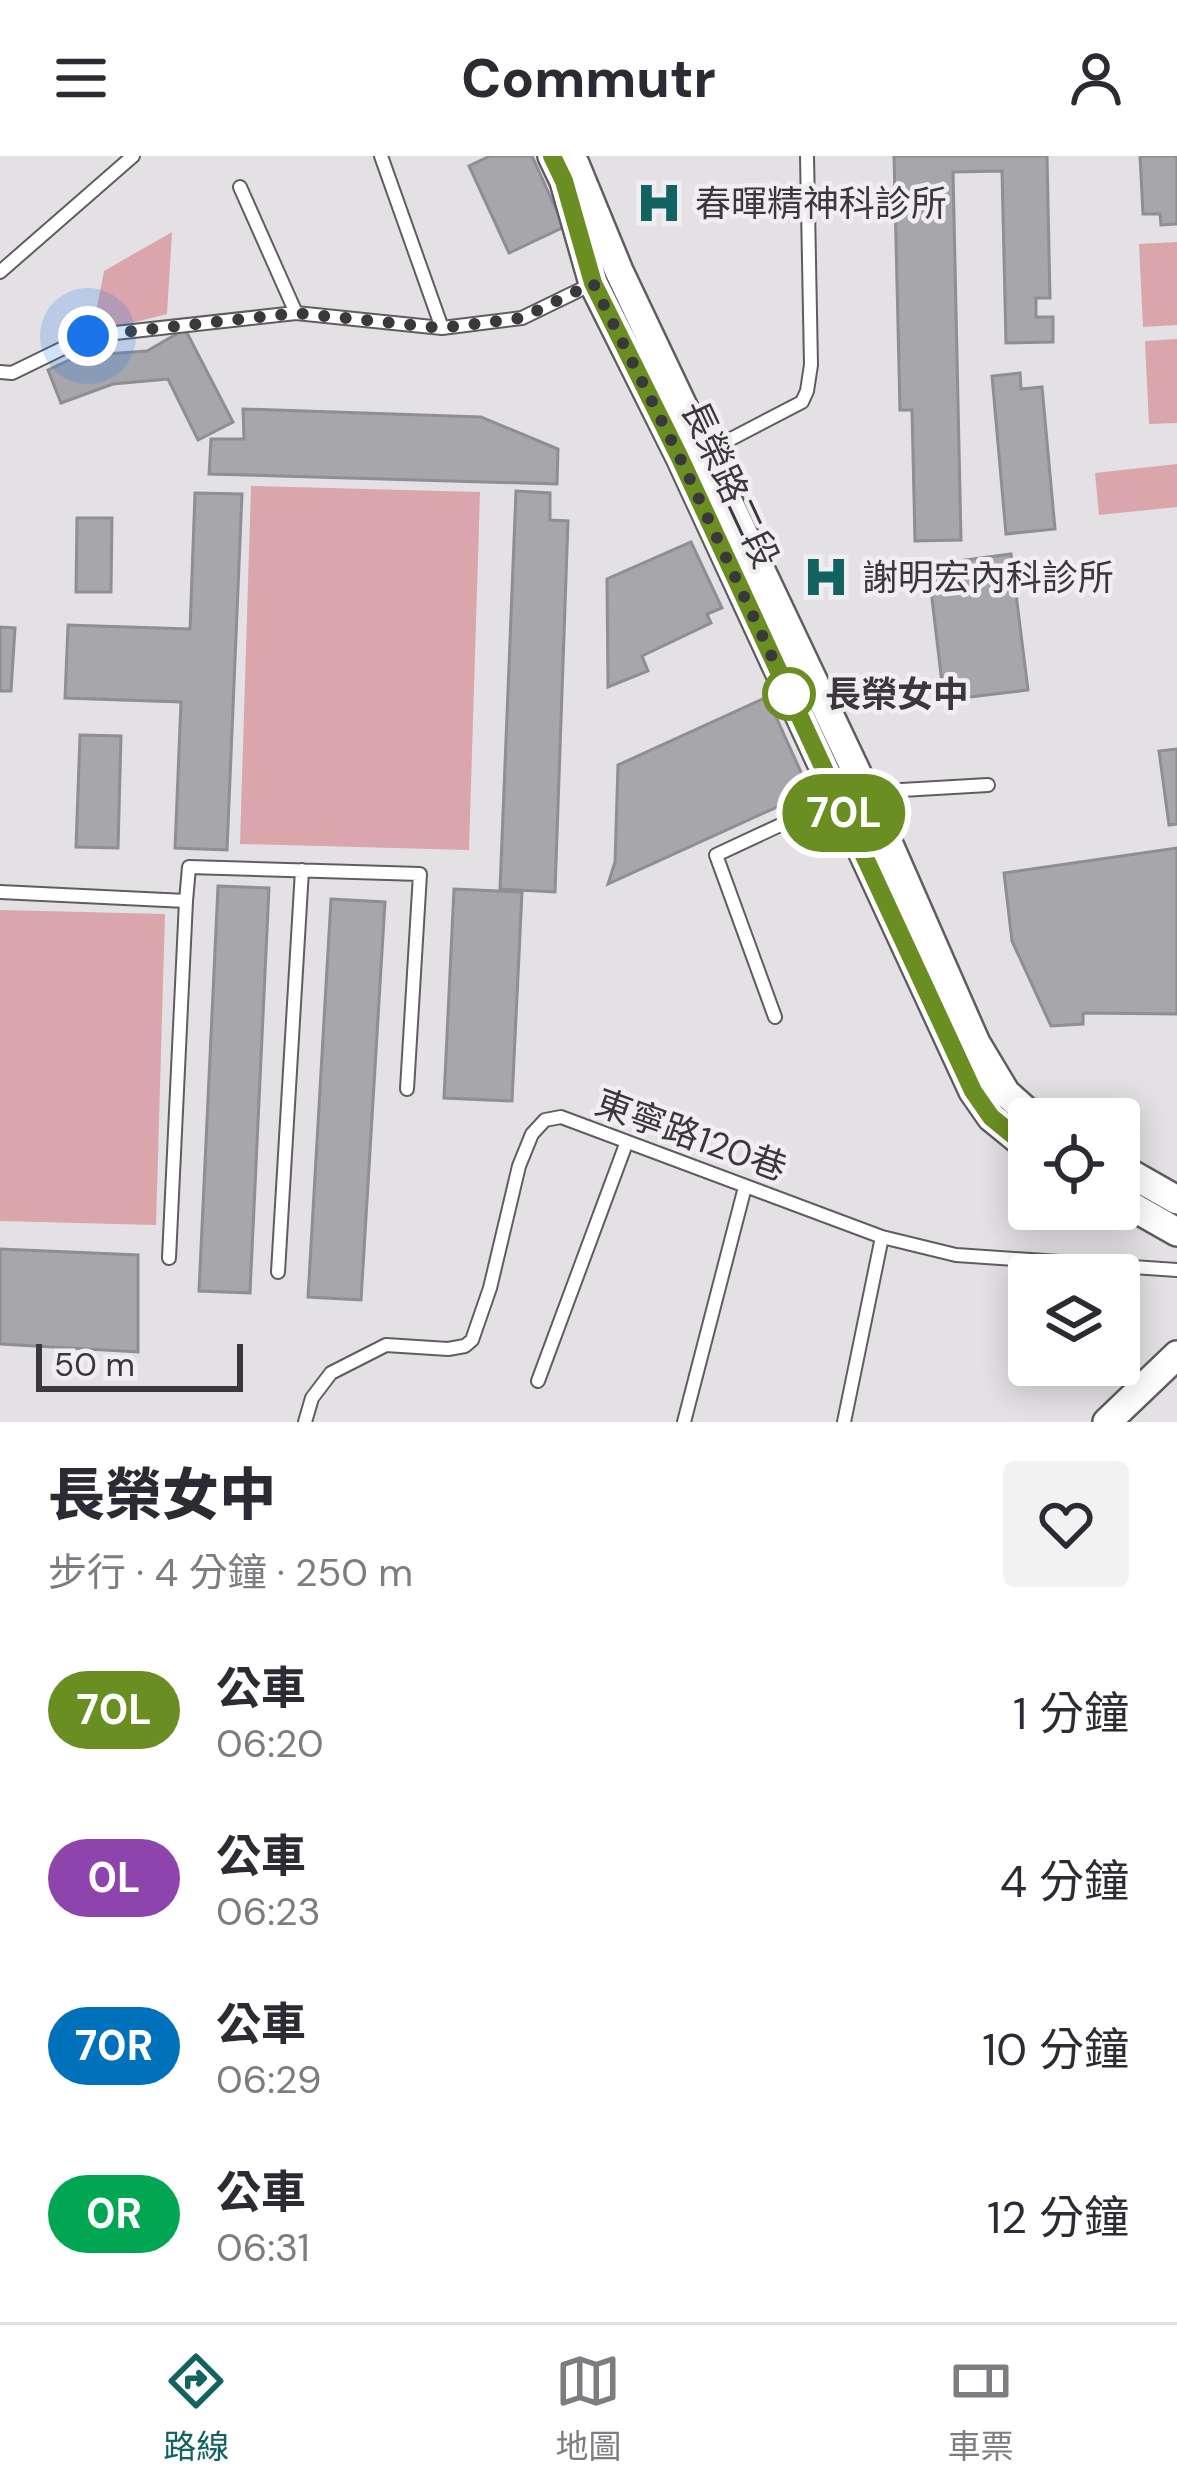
<!DOCTYPE html>
<html lang="zh-TW">
<meta charset="utf-8">
<style>
:root{--surface:#fff;--page:#f2f2f3;--text:#2b2b33;--muted:#7c7c81;--line:#e1e1e2;--accent:#126261}
body{margin:0;font-family:"DM Sans","Noto Sans TC",sans-serif;background:var(--page);color:var(--text);height:100vh;display:flex;flex-direction:column;font-size:45px;white-space:nowrap}
*{box-sizing:border-box;margin:0}
p{font-size:39px;color:var(--muted)}
.icon{flex:none;width:66px;height:66px;fill:none;stroke:currentColor;stroke-width:2;stroke-linecap:round;stroke-linejoin:round}
.map{position:relative;height:1266px;overflow:hidden}
.details{display:flex;flex-direction:column;background:var(--surface);flex:1}
.details>*{flex:none}
.badge{padding:0 24px;border-radius:39px;font-size:42px;line-height:78px}
.buttons{position:absolute;left:1008px;top:942px;display:grid;gap:24px}
.buttons a{display:grid;place-items:center;width:132px;height:132px;border-radius:12px;background:var(--surface);box-shadow:0 6px 30px #0003;font-size:60px}
.scale{position:absolute;left:36px;bottom:30px;width:207px;box-sizing:border-box;padding-left:12px;border:6px solid #3a383a;border-top:0;font-size:33px;line-height:42px;white-space:nowrap;color:#3a383a;-webkit-text-stroke:9px #f1eef2;paint-order:stroke}
.you{position:absolute;width:60px;height:60px;margin:-30px;border:9px solid #fff;border-radius:50%;background:#1a73e8;box-shadow:0 0 0 18px #1a73e833}
.map>.badge{position:absolute;translate:-50% -50%;box-shadow:0 0 0 6px #fff}
.round{display:grid;place-items:center;flex:none;width:126px;height:126px;border-radius:12px;background:var(--page)}
.headline{display:flex;align-items:center;justify-content:space-between;height:204px;padding:0 48px}
h1{font-size:57px;font-weight:800;line-height:90px}
ul{padding:0;list-style:none}
li{display:flex;align-items:center;gap:36px;height:168px;padding:0 48px}
li div{flex:1}
li b{display:block;font-size:45px}
li em{font-style:normal}
li .badge{min-width:132px;font-weight:700;text-align:center}
header{display:flex;justify-content:space-between;align-items:center;height:156px;padding:0 48px;background:var(--surface);font-size:54px;font-weight:800}
.dock{display:flex;justify-content:space-around;align-items:center;height:168px;border-top:3px solid var(--line);background:var(--surface);font-size:33px;color:var(--muted)}
.dock a{display:grid;justify-items:center;gap:6px}
.dock .on{color:var(--accent)}
.map>svg:first-child{display:block}
.green{fill:#daa5ab}
.building{fill:#a7a6ab;stroke:#8f8e92;stroke-width:3}
.lines{fill:none;stroke-linecap:round;stroke-linejoin:round}
.service-casing{stroke:#605d60;stroke-width:16}
.tertiary-casing{stroke:#605d60;stroke-width:32}
.service{stroke:#fff;stroke-width:12}
.tertiary{stroke:#fff;stroke-width:27}
.line-casing{stroke:#fff;stroke-width:27}
.line{stroke:#6b8e23;stroke-width:18}
.walk{stroke:#3a383a;stroke-width:12;stroke-dasharray:0 21.6}
.stop-dot{fill:#fff;stroke:#6b8e23;stroke-width:6}
.labels{text-anchor:middle;dominant-baseline:central;stroke-width:9;stroke-linejoin:round;paint-order:stroke}
.poi-label{font-size:36px;fill:#3a383a;stroke:#f1eef2;text-anchor:start}
.street-label{font-size:36px;fill:#3a383a;stroke:#f1eef2}
.stop-label{font-size:36px;font-weight:bold;fill:#3a383a;stroke:#f1eef2;text-anchor:start}
</style>
<header><svg class="icon" aria-label="menu" viewBox="0 0 24 24"><path d="M4 6h16M4 12h16M4 18h16"/></svg>Commutr<svg class="icon" aria-label="person" viewBox="0 0 24 24"><circle cx="12" cy="8" r="4"/><path d="M4 21q1-7 8-7t8 7"/></svg></header>
<div class="map">
<svg width="1177" height="1266" viewBox="0 0 1177 1266">
<rect width="100%" height="100%" fill="#e4e1e5"/>
<!-- green -->
<path class="green" d="M172,76L167,158L92,177L104,115Z
M1177,86V169L1143,171L1139,88Z
M1177,183V267L1149,268L1145,185Z
M1177,308V351L1099,359L1095,317Z
M251,330L480,336L469,694L240,688Z
M0,754L165,758L156,1069L0,1065Z"/>
<!-- building -->
<path class="building" d="M490,0H532L564,71L509,97L469,10Z
M894,0H1047L1050,142H1036V161H1053V186L1006,187L1002,15L953,16L961,384L915,385L912,254H900Z
M1140,0H1177V68L1161,69L1160,58H1143Z
M185,173L233,266L198,284L168,223L113,228L61,247L48,214L78,200L147,195Z
M1020,217L1021,233L1042,231L1055,373L1006,378L992,220Z
M243,253L481,261L558,293L557,328L209,318L211,283H244Z
M516,335L550,337V364L568,365L555,736L500,733Z
M195,337L242,338L227,694L175,692L181,546L65,542L68,469L190,473Z
M77,362H112L111,436H76Z
M691,386L722,452L707,458L711,467L642,500L648,515L608,531L607,423Z
M1011,398L1028,534L944,544L928,409Z
M0,471L15,472L11,535H0Z
M767,541L810,636L608,728L615,706L618,609Z
M80,579L121,580L118,692L76,691Z
M1177,593V668L1169,669L1159,595Z
M1177,692V858L1083,857V868L1051,870L1012,785L1004,717Z
M218,730L269,732L250,1137L199,1135Z
M454,733L522,736L512,945L444,942Z
M331,743L385,746L361,1144L308,1141Z
M0,1093L138,1099V1196L0,1188Z"/>
<g class="lines">
<!-- service casing -->
<g class="service-casing">
<path id="service" d="M381,0L442,172
M240,31L296,157
M0,116L133,0
M0,216L12,217L88,180L296,157L442,172L522,162L592,128
M706,296L802,246L807,235L811,209L807,0
M867,636L988,629
M0,736L186,745L169,1102
M186,745L189,711L420,718L407,933
M775,861L716,699L836,643
M278,1116L302,714
M538,1225L626,988
M305,1266L312,1242L331,1217L386,1189L448,1193L465,1190L472,1184L490,1132L519,1010L532,978L545,964L561,961L882,1081L956,1099L1177,1114
M684,1266L745,1031
M844,1266L882,1081"/>
</g>
<!-- tertiary casing -->
<g class="tertiary-casing">
<path id="tertiary" d="M552,0L564,25L593,127L680,301L973,935L991,961L1029,992
M575,8L619,115L866,636L976,887L1006,937L1035,963
M1119,1011L1177,1044
M1119,1043L1177,1076
M1107,1266L1177,1199"/>
</g>
<!-- service -->
<use href="#service" class="service"/>
<!-- tertiary -->
<use href="#tertiary" class="tertiary"/>
</g>
<g class="lines">
<!-- line casing -->
<g class="line-casing">
<path id="line" d="M552,0L564,25L593,127L680,302L973,935L991,961L1029,992"/>
</g>
<!-- line -->
<use href="#line" class="line"/>
<!-- walk -->
<path class="walk" d="M88,180L296,157L442,172L522,162L593,127L680,302L798,557L789,538"/>
</g>
<!-- icons -->
<defs>
<g id="hospital-bare" transform="scale(3.6)"><path d="M-5-5h3v3.5h4V-5h3V5h-3V1.5h-4V5h-3Z" fill="#126261" stroke="#f1eef2" stroke-width="2.5" paint-order="stroke"/></g>
</defs>
<g fill-rule="evenodd">
<use href="#hospital-bare" x="659" y="47"/>
<use href="#hospital-bare" x="826" y="421"/>
</g>
<!-- markers -->
<circle class="stop-dot" cx="789" cy="538" r="24"/>
<g class="labels">
<!-- poi labels -->
<g class="poi-label">
<text x="695" y="47">春暉精神科診所</text>
<text x="862" y="421">謝明宏內科診所</text>
</g>
<!-- street labels -->
<g class="street-label">
<text transform="translate(730 328) rotate(65)">長榮路二段</text>
<text transform="translate(691 979) rotate(20)">東寧路120巷</text>
</g>
<!-- stop labels -->
<g class="stop-label">
<text x="825" y="538">長榮女中</text>
</g>
</g>
</svg>
<div class="buttons">
<a><svg class="icon" aria-label="locate" viewBox="0 0 24 24"><circle cx="12" cy="12" r="6"/><path d="M12 2v4M12 18v4M2 12h4M18 12h4"/></svg></a>
<a><svg class="icon" aria-label="layers" viewBox="0 0 24 24"><path d="M12 4l9 5-9 5-9-5zM3 14l9 5 9-5"/></svg></a>
</div>
<div class="scale">50 m</div>
<div class="you" style="left:88px;top:180px"></div>
<b class="badge" style="left:844px;top:657px;background:#6b8e23;color:#fff">70L</b>
</div>
<section class="details">
<div class="headline"><div><h1>長榮女中</h1><p>步行 · 4 分鐘 · 250 m</p></div><a class="round"><svg class="icon" aria-label="heart" viewBox="0 0 24 24"><path d="M12 20l-8-8c-3-5 5-10 8-4 3-6 11-1 8 4z"/></svg></a></div>
<ul>
<li><span class="badge" style="background:#6b8e23;color:#fff">70L</span><div><b>公車</b><p>06:20</p></div><em>1 分鐘</em></li>
<li><span class="badge" style="background:#8e44ad;color:#fff">0L</span><div><b>公車</b><p>06:23</p></div><em>4 分鐘</em></li>
<li><span class="badge" style="background:#0072bc;color:#fff">70R</span><div><b>公車</b><p>06:29</p></div><em>10 分鐘</em></li>
<li><span class="badge" style="background:#00a651;color:#fff">0R</span><div><b>公車</b><p>06:31</p></div><em>12 分鐘</em></li>
</ul>
</section>
<nav class="dock">
<a class="on"><svg class="icon" aria-label="directions" viewBox="0 0 24 24"><path d="M12 3l9 9-9 9-9-9zM9 14v-3h6M13 9l2 2-2 2"/></svg>路線</a>
<a><svg class="icon" aria-label="map" viewBox="0 0 24 24"><path d="M3 6l6-2 6 2 6-2v14l-6 2-6-2-6 2zM9 4v14M15 6v14"/></svg>地圖</a>
<a><svg class="icon" aria-label="tickets" viewBox="0 0 24 24"><path d="M3 7h18v10H3zM15 7v10"/></svg>車票</a>
</nav>
